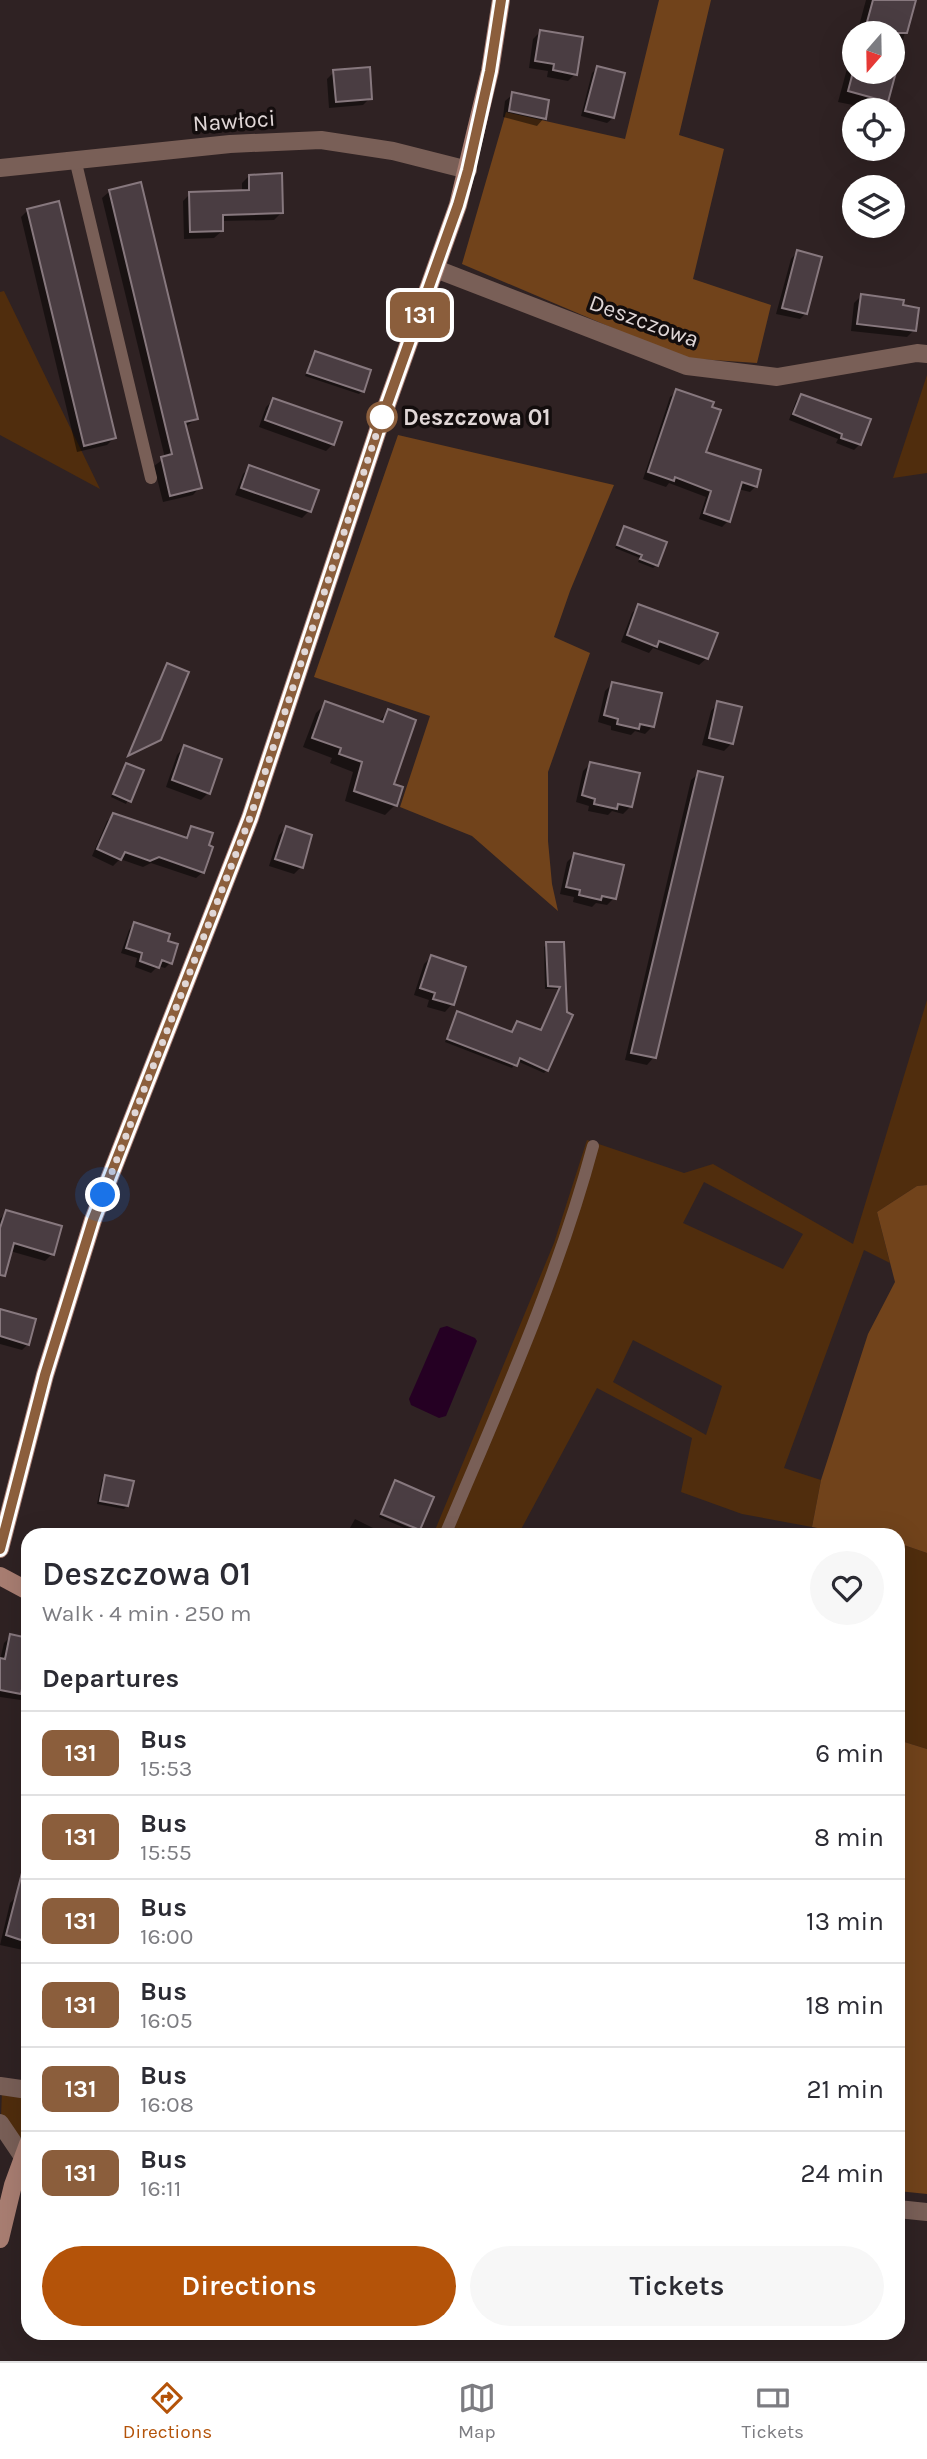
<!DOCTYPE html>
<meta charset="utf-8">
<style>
:root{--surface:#fff;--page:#f7f7f7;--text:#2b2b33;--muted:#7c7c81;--line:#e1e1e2;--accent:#b45309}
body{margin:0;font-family:Karla,sans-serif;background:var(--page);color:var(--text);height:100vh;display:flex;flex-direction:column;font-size:26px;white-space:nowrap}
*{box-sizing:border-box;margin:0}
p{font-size:23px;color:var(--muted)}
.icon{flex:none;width:38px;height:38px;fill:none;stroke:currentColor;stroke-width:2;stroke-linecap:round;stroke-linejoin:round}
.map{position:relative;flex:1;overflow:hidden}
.sheet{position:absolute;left:21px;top:1528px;width:884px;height:812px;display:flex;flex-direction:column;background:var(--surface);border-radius:21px;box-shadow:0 7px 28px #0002}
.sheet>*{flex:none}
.badge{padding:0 14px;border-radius:10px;font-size:24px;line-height:46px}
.needle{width:46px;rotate:200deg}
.tools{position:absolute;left:842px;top:21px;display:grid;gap:14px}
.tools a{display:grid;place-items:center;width:63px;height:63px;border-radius:50%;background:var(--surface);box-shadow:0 7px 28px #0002;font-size:35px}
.you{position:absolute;width:35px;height:35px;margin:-18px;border:5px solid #fff;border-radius:50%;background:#1a73e8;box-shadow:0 0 0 10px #1a73e833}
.map>.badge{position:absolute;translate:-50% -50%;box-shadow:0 0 0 4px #fff}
h2{padding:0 21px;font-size:26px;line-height:63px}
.round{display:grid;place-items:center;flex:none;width:74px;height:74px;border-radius:37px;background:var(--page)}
.head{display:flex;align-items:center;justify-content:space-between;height:119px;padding:0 21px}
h1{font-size:33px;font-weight:600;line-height:52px}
.cta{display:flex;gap:14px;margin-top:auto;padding:14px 21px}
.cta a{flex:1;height:80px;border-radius:42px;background:var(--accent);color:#fff;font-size:28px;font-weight:600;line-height:80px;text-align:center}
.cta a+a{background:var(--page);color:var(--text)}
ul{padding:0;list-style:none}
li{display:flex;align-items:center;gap:21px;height:84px;padding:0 21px;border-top:2px solid var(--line)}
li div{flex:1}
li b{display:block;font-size:26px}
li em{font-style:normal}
li .badge{min-width:77px;font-weight:700;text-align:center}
.tabs{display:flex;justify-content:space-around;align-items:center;height:98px;border-top:2px solid var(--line);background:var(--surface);font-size:19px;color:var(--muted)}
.tabs a{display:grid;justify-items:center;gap:4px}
.tabs .current{color:var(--accent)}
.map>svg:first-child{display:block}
.green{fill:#502d0d;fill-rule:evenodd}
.forest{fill:#71431b}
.water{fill:#250023}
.shadow{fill:#0007}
.building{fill:#4a3d42;stroke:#87787e;stroke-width:2}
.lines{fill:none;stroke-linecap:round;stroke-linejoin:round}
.lane{stroke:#795f57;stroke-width:12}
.street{stroke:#795f57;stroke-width:18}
.secondary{stroke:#a97e72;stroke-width:18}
.line-casing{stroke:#fff;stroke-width:16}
.line{stroke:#8b5e3c;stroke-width:10}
.walk{stroke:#e0d7d7;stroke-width:7;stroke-dasharray:0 12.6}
.stop-dot{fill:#fff;stroke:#8b5e3c;stroke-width:3.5}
.labels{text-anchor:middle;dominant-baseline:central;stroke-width:7;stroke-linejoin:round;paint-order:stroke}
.street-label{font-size:23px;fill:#e0d7d7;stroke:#130d0d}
.stop-label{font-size:23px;font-weight:bold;fill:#e0d7d7;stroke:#130d0d;text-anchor:start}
</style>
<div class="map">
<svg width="927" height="2361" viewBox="0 0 927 2361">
<rect width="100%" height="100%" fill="#2f2223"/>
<!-- green -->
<path class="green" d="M4,291L100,489L0,435V292Z
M927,375V473L893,478Z
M927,1000V1185L917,1186L877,1212L890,1263L864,1250L784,1468L821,1480L812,1527L742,1514L681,1492L692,1438L597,1388L518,1535H433L554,1243L587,1140L684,1173L713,1164L853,1244ZM704,1182L803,1234L783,1269L683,1223ZM633,1340L722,1386L706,1435L613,1382Z
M898,1543L927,1553V1749L898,1740Z
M2,2091L28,2096V2135L23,2141L1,2116Z"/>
<!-- forest -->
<path class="forest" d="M659,0H711L679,135L724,149L693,279L771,305L757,363L683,358L462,264L506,112L625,139Z
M398,435L614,485L570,591L554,637L590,653L548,772V841L552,884L558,911L472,836L400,807L430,716L314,677Z
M927,1185V1553L898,1543V1535H854L812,1527L821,1480L868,1334L895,1282L877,1212L917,1186Z
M898,1740L927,1749V2194L898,2191Z"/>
<!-- water -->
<path class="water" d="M447,1326L475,1338L477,1341L446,1416L439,1418L411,1405L409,1399L440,1328Z"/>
<!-- shadow -->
<path class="shadow" d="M866,0H914L886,101L877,110L838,102L854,43V72H892V33H857Z
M540,32L575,74L568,81L547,77L548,71L529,68L533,39Z
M597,68L613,118L607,123L581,116L592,73Z
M334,72L370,98L363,105L329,108L327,79Z
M513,94L544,118L537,126L503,117L505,101Z
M249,176L281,213L274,220L221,221L222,231L214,238L184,239L183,201L190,194L242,192V183Z
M110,191L196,419L185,427L200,487L193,495L163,502L154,466L165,458L102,198Z
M28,210L114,438L107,445L77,452L21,217Z
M797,252L806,313L800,319L776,314L791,259Z
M861,296L901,307L914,330L907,337L851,331L854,303Z
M315,353L362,391L359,394L305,376Z
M677,391L704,453L756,486L750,492L738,489L728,521L722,527L699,519L706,497L669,483L666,487L643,479L670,397Z
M801,396L868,420L859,445L854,450L836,443L838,439L789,420L796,401Z
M273,400L333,444L326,451L259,427L266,407Z
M250,467L309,511L302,518L235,495L243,474Z
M625,528L657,565L653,568L638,562L640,558L615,548Z
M639,606L707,658L699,665L653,648L649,653L621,642L632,613Z
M167,665L160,739L128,757L164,669Z
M613,683L653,726L645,734L635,731L631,735L611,730V726L598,722L605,691Z
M326,703L378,722L389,711L392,785L395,805L385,815L345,801L353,772L330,763L332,758L303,747L316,713Z
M718,703L732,743L724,751L702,745L711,711Z
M184,747L208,793L201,800L166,787L177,755Z
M590,764L630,807L623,814L612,811L608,815L588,811L589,806L576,802L583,771Z
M127,765L141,771L126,804L111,797Z
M699,773L654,1057L647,1065L625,1060L691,780Z
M114,815L184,838L192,828L203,872L196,878L151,863L143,867L120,859L113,866L92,856L107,821Z
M286,828L301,867L294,874L269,866L279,835Z
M574,855L614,898L607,905L596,903L592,907L573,902L574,897L560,894L567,862Z
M134,924L166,942L170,963L165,968L158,966L151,973L135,967L137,958L121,953L129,930Z
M547,944H563L565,1013L547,1070L544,1073L517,1061L512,1068L445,1042L458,1013L511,1033L517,1023L540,1031L559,989H545L544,947Z
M431,957L452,1004L445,1012L427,1007L429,1000L414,995L424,964Z
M6,1212L52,1254L45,1261L10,1251L0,1268V1219Z
M0,1311L28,1344L22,1350L0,1344Z
M105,1477L127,1506L124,1509L97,1504L102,1480Z
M380,1515L417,1531L416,1533L379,1517Z
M355,1519L373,1528L370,1535H346Z
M11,1636L28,1640V1701L0,1697V1660L4,1643Z
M17,1896L28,1898V1945L23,1950L0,1945L10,1903Z
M28,2046V2061L24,2060Z"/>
<!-- building -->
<path class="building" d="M873,0H916L907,33H864Z
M540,30L583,37L577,75L553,70L554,64L535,61Z
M597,66L625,73L614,118L585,111Z
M370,67L372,99L336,102L333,70Z
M853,72H896L888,102L848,91Z
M512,92L549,100L546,119L509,111Z
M282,173L283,213L223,215V231L190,232L189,192L249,190V175Z
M141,182L198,419L185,422L202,488L170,496L161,457L172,454L109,190Z
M59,201L116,438L84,446L27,209Z
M797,250L822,257L807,314L782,308Z
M861,294L904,300L903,305L919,308L916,331L857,324Z
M315,351L371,370L364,392L307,373Z
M676,389L714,402L712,407L721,410L706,452L761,470L757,487L742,482L730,522L704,513L711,491L675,477L674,481L648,472Z
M801,394L871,419L861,445L841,438L842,434L793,414Z
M273,398L342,422L334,445L265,420Z
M249,465L319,490L311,512L241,488Z
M624,526L667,542L658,566L640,559L642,555L617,545Z
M638,604L718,633L708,659L659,641L657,647L627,635Z
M167,663L189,672L161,740L128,756Z
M612,682L662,693L654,727L640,724L639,729L617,724L618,719L604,715Z
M325,701L383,722L388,709L416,720L394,784L403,787L397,806L354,791L362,762L339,754L341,748L312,738Z
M717,701L742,707L733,744L709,738Z
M184,745L222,759L210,794L172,780Z
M590,762L640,773L632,807L618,804L617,809L594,804L595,799L582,795Z
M126,763L144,770L131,802L113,794Z
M698,771L723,777L656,1058L631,1053Z
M113,813L187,838L191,826L213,833L209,845L213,847L204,873L159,857L150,861L125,852L121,860L97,849Z
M286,826L312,835L303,868L275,859Z
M574,853L624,865L616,899L602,896L601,900L579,895L580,890L566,887Z
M134,922L170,934L168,941L178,944L172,964L162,960L159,968L140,961L142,953L126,948Z
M546,942H564L567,1012L573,1015L548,1071L520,1058L517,1066L447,1039L457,1011L512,1032L517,1021L541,1030L560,987L548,986Z
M431,955L466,967L454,1005L433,999L435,993L420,988Z
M6,1210L62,1226L54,1255L14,1243L5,1276L0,1275V1228Z
M0,1309L36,1319L29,1345L0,1336Z
M105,1475L134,1481L128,1506L100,1501Z
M395,1480L434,1497L420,1530L381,1514Z
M10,1634L28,1638V1660L21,1694L0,1690V1658L5,1659Z
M22,1873L28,1874V1940L22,1939L21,1940L6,1935Z"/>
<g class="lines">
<!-- lane -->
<path class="lane" d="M75,159L151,478
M445,1535C499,1407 557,1280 593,1146"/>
<!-- street -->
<path class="street" d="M0,168L230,144L321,140L393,151L468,170
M436,269L687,366L777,377L917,353L927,354
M0,2086L28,2090
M0,2123L23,2157
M898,2209L927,2212"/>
<!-- secondary -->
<path class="secondary" d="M0,1549L45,1375L93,1220L250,818L380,424L458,205L490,71L501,0
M0,1576L28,1591
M0,2239L13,2185L28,2144"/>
</g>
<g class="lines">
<!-- line casing -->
<g class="line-casing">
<path id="line" d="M0,1549L45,1375L93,1220L250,818L380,424L458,205L468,170L490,71L501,0"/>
</g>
<!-- line -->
<use href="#line" class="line"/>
<!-- walk -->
<path class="walk" d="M103,1195L250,818L382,417"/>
</g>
<!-- markers -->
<circle class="stop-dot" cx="382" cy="417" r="14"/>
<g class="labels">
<!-- street labels -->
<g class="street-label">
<text transform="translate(234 121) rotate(-4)">Nawłoci</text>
<text transform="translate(644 321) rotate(20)">Deszczowa</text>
</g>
<!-- stop labels -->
<g class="stop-label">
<text x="403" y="417">Deszczowa 01</text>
</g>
</g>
</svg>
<div class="tools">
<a><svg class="needle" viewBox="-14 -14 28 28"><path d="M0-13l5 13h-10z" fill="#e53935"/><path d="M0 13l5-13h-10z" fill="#7c7c81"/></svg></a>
<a><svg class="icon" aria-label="locate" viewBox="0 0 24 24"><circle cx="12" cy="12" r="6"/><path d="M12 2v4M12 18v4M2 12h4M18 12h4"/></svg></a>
<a><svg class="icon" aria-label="layers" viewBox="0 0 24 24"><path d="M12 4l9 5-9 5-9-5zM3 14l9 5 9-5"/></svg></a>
</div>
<div class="you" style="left:103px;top:1195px"></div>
<b class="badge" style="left:420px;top:315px;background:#8b5e3c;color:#fff">131</b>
<section class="sheet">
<div class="head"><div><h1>Deszczowa 01</h1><p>Walk · 4 min · 250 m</p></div><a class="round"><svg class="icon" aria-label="heart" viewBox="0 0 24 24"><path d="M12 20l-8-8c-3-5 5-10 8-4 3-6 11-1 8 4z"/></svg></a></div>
<h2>Departures</h2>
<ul>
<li><span class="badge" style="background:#8b5e3c;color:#fff">131</span><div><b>Bus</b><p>15:53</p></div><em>6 min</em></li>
<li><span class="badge" style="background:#8b5e3c;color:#fff">131</span><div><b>Bus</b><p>15:55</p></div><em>8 min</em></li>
<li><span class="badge" style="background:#8b5e3c;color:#fff">131</span><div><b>Bus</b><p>16:00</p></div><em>13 min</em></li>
<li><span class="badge" style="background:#8b5e3c;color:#fff">131</span><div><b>Bus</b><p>16:05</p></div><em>18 min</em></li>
<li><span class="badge" style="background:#8b5e3c;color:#fff">131</span><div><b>Bus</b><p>16:08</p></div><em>21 min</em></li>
<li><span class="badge" style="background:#8b5e3c;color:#fff">131</span><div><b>Bus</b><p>16:11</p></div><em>24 min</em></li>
</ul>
<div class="cta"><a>Directions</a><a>Tickets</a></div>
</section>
</div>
<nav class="tabs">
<a class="current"><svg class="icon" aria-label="directions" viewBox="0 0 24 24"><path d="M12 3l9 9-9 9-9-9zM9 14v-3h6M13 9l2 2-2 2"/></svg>Directions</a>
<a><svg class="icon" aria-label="map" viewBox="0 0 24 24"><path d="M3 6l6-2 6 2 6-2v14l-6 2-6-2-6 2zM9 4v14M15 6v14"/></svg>Map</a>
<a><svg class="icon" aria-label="tickets" viewBox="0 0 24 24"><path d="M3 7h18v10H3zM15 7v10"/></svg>Tickets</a>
</nav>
